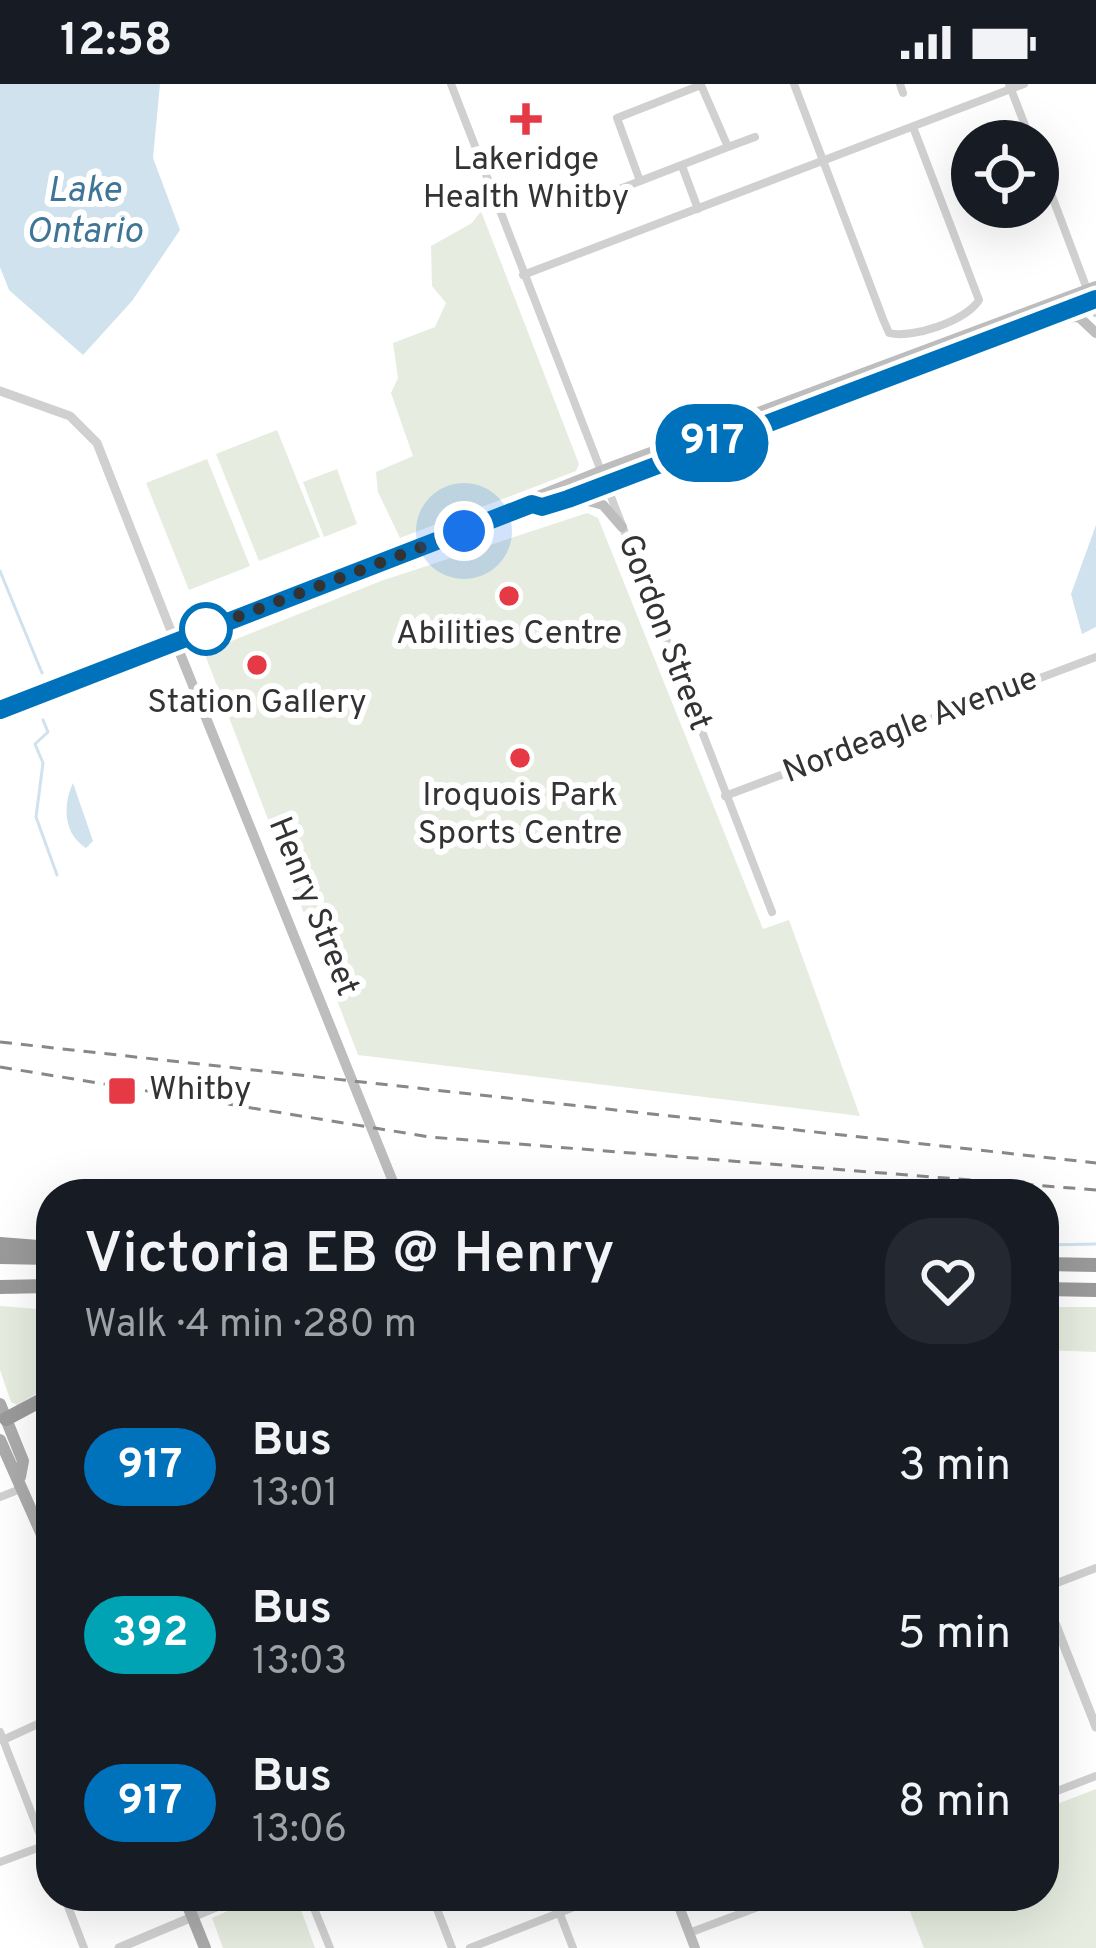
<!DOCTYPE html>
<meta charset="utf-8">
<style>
:root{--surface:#171b24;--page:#242831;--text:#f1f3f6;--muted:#9ea1a6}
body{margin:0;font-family:Overpass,sans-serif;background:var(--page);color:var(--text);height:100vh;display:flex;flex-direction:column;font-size:45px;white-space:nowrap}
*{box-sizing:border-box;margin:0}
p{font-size:39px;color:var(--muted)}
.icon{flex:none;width:66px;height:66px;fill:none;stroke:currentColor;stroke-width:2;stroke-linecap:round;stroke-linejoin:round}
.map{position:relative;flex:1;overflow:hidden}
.sheet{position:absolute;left:36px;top:1095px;width:1023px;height:732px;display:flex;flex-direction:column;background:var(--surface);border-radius:48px;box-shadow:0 12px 48px #0002}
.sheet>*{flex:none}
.badge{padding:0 24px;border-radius:39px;font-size:42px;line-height:78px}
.fabs{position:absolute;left:951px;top:36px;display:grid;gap:24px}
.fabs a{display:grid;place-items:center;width:108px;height:108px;border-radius:50%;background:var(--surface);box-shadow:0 12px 48px #0002;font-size:60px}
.you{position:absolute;width:60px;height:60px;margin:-30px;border:9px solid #fff;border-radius:50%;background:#1a73e8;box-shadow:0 0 0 18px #1a73e833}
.map>.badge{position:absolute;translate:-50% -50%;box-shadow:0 0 0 6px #fff}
.round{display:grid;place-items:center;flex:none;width:126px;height:126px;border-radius:48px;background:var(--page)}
.summary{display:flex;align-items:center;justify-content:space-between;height:204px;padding:0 48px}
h1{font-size:57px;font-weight:600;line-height:90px}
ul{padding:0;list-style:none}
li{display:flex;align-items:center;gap:36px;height:168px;padding:0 48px}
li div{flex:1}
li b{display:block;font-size:45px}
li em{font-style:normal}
li .badge{min-width:132px;font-weight:700;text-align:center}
.status{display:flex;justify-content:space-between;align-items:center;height:84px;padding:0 60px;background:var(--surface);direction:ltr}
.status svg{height:33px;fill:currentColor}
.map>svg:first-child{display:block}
.green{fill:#e6ecdf}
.water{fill:#cfe2ee}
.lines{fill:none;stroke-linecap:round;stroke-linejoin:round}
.stream{stroke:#cfe2ee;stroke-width:3}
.minor{stroke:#d0d0d0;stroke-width:8}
.tertiary{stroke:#d0d0d0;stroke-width:9}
.secondary{stroke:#bdbdbd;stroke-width:10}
.primary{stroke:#ababab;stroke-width:12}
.motorway{stroke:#9a9a9a;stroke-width:14}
.rail{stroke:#888;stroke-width:3;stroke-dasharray:12 9;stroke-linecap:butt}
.line-casing{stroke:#fff;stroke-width:27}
.line{stroke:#0072bc;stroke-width:18}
.walk{stroke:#333;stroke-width:12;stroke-dasharray:0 21.6}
.poi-dot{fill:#e63946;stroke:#fff;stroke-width:4.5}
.stop-dot{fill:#fff;stroke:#0072bc;stroke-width:6}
.labels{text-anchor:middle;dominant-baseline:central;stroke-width:12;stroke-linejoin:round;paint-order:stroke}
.poi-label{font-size:33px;fill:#333;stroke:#fff}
.street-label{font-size:33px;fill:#333;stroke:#fff}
.water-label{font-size:36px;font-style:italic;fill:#3f7597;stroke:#fff}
</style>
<div class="status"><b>12:58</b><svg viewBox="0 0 49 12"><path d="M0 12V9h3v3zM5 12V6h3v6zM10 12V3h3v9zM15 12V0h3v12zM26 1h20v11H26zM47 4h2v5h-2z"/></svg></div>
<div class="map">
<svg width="1096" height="1864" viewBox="0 0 1096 1864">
<rect width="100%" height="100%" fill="#fff"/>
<!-- green -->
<path class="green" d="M481,127L579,380L576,387L400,454L378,408L376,388L413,372L391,309L398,294L393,259L435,243L446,219L432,202L431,162L472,139Z
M277,346L320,453L259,477L216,370Z
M207,375L250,482L189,506L146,399Z
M337,385L357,440L324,453L303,398Z
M587,429L598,434L763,845L789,836L860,1032L358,971L204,568L381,497Z
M0,1222L51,1226V1301L17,1321L11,1318L0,1286Z
M1044,1223H1096V1268L1044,1266Z
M1096,1705V1864H924L904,1812H1044V1725Z
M261,1812H302L307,1822L301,1826L315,1864H223L212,1834Z"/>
<!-- water -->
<path class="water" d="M0,0H160L153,74L180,146L132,217L83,271L9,206L0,183Z
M1096,441V543L1082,550L1071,510Z
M73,699L93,757L86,764C64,751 62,722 73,699Z"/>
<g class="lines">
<!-- stream -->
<path class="stream" d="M0,487L42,589
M43,636L48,648L35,660L43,679L36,733L57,791
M1044,1161L1096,1160"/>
<!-- minor -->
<path class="minor" d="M451,0L772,828
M794,0L883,235L889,249C912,255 966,237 979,216L913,43
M900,0L903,9
M1009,0L1031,57
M728,63L755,53
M1038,75L1096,229
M682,82L698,125
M617,106L728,63L701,1L617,34L640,97
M523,191L1024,0
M725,712L1096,573
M0,1413L23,1404
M1044,1504L1096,1484
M0,1648L51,1779
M3,1656L51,1634
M1044,1712L1096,1692
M0,1778L51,1759
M64,1812L84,1864
M309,1812L330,1864
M432,1812L452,1864
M553,1812L573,1864
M689,1849L787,1812
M470,1864L602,1812"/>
<!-- tertiary -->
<path class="tertiary" d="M0,307L70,332L97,359L175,557
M1044,1511L1096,1643
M119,1864L242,1812"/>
<!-- secondary -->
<path class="secondary" d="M1059,234L1079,233L1096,249
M577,414L603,421L622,443
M532,420L542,423L568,415L1096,215
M175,557L398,1110
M0,626L532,420L538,412L613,382L1096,202
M675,1812L695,1864"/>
<!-- primary -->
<path class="primary" d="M0,1320L23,1377L20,1393
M0,1356L51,1471
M184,1812L205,1864"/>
<!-- motorway -->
<path class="motorway" d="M0,1160L51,1164
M0,1173L51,1174
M1044,1180L1096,1181
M0,1203L51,1202
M1044,1205L1096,1206
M6,1335L51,1311"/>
<!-- rail -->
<path class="rail" d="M0,958L1096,1079
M0,983L430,1053L1096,1106"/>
</g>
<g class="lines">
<!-- line casing -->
<g class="line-casing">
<path id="line" d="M0,626L532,420L542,423L568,415L1096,215"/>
</g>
<!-- line -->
<use href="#line" class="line"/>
<!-- walk -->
<path class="walk" d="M206,545L192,550L464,447"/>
</g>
<!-- markers -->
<g class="poi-dot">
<path d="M520 17h12v12h12v12h-12v12h-12v-12h-12v-12h12z"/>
<circle cx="509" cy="512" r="12"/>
<circle cx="257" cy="581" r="12"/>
<circle cx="520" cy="674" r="12"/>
<rect x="107" y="992" width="30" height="30" rx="6"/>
</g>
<circle class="stop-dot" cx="206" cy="545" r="24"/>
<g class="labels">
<!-- poi labels -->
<g class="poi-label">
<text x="526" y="77">Lakeridge<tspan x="526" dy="38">Health Whitby</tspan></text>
<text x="509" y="551">Abilities Centre</text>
<text x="257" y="620">Station Gallery</text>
<text x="520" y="713">Iroquois Park<tspan x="520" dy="38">Sports Centre</tspan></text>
<text x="149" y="1007" text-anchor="start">Whitby</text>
</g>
<!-- street labels -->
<g class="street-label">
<text transform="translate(663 549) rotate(69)">Gordon Street</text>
<text transform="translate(911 643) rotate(-21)">Nordeagle Avenue</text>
<text transform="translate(312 823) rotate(68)">Henry Street</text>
</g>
<!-- water labels -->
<g class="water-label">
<text x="84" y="108">Lake<tspan x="84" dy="41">Ontario</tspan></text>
</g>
</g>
</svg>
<div class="fabs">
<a><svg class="icon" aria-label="locate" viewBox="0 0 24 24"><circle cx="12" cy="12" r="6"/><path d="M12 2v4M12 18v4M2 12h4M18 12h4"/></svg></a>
</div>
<div class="you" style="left:464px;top:447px"></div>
<b class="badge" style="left:712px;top:359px;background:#0072bc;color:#fff">917</b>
<section class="sheet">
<div class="summary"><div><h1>Victoria EB @ Henry</h1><p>Walk · 4 min · 280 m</p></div><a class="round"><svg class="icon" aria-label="heart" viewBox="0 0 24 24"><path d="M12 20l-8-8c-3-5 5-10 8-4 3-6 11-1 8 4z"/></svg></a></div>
<ul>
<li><span class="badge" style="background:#0072bc;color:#fff">917</span><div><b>Bus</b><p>13:01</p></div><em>3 min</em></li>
<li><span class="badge" style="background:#00a3b4;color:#fff">392</span><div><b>Bus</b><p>13:03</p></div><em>5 min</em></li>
<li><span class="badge" style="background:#0072bc;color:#fff">917</span><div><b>Bus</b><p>13:06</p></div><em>8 min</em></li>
</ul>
</section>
</div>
